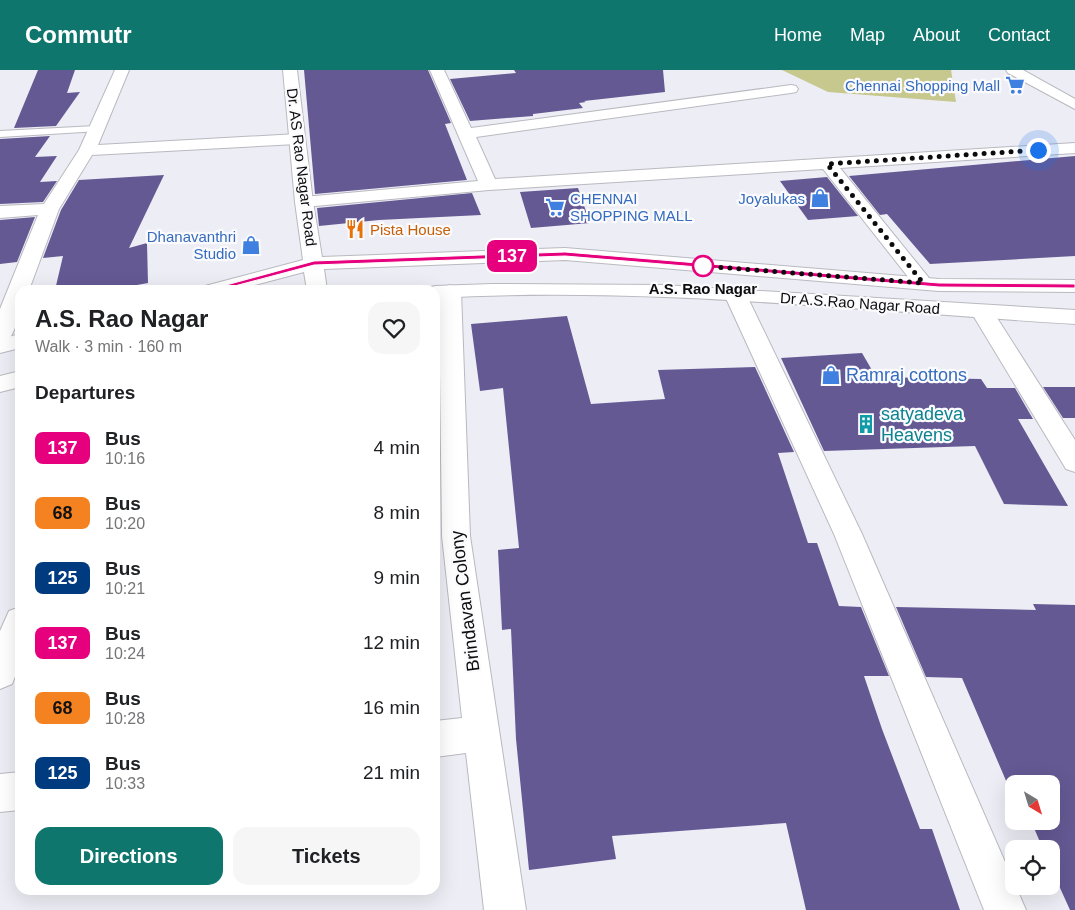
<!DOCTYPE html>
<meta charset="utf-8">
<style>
:root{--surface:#fff;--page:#f6f6f6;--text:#202124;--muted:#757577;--accent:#0f766e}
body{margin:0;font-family:Helvetica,sans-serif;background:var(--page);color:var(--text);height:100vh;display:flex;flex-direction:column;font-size:19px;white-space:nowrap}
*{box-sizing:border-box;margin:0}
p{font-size:16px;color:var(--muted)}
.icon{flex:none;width:28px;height:28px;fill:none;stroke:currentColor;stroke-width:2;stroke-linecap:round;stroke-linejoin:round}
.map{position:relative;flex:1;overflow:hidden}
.panel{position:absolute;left:15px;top:215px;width:425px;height:610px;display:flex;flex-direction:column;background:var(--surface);border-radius:15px;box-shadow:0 5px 20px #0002}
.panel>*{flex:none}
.badge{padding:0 10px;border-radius:8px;font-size:18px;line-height:32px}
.needle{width:32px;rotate:142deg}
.buttons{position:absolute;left:1005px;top:705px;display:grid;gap:10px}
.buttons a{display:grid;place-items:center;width:55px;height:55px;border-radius:10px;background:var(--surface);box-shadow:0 5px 20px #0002;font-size:25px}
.you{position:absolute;width:25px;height:25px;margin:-12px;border:4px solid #fff;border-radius:50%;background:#1a73e8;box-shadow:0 0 0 8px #1a73e833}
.map>.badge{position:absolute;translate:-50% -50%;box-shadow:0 0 0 2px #fff}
h2{padding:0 20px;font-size:19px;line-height:45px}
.round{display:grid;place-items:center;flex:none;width:52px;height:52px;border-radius:15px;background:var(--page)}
.headline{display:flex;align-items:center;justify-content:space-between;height:85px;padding:0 20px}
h1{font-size:24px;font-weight:700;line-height:38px}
.cta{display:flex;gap:10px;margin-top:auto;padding:10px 20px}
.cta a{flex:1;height:58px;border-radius:15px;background:var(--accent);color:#fff;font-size:20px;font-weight:700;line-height:58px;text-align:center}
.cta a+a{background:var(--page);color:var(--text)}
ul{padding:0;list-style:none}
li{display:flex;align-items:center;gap:15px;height:65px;padding:0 20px}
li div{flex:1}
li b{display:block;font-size:19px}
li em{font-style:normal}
li .badge{min-width:55px;font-weight:700;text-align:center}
header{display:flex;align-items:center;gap:30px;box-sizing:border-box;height:70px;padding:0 25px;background:var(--accent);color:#fff}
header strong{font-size:24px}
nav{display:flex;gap:28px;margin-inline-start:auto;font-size:18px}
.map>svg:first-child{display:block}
.green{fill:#c6c88d}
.building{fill:#655994}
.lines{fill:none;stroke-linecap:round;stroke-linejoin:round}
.lane-casing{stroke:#b9b9c0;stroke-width:2}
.street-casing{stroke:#b9b9c0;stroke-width:2}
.secondary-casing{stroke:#b9b9c0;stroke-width:2}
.lane{fill:#fff;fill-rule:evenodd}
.street{fill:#fff;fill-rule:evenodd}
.secondary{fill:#fff;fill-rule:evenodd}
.line{fill:#e6007e;stroke:#fff}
.walk{stroke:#0c0c0e;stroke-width:5;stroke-dasharray:0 9}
.stop-dot{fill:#fff;stroke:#e6007e;stroke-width:2.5}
.labels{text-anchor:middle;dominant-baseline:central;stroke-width:4.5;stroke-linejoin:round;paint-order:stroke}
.far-shop-label{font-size:15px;fill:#366cbe;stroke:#fbfbfe;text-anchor:end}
.far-street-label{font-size:15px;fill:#0c0c0e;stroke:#fbfbfe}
.far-food-label{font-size:15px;fill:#c56008;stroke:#fbfbfe;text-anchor:start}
.far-stop-label{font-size:15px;font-weight:bold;fill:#0c0c0e;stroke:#fbfbfe}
.shop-label{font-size:18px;fill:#366cbe;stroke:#fbfbfe;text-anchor:start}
.culture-label{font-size:18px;fill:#0d838f;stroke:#fbfbfe;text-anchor:start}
.street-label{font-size:18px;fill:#0c0c0e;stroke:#fbfbfe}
</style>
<header>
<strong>Commutr</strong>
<nav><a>Home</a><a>Map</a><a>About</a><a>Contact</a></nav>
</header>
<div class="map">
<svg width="1075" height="840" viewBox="0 0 1075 840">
<rect width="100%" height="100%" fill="#ededf5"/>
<!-- green -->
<path class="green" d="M782,0H951L956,32L828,22Z"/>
<!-- building -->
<path class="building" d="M38,0H75L67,23L80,22L56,56L14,58Z
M304,0H428L451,53L445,54L467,110L315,124Z
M514,0H663L665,22L584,31L586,32L579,33L583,38L533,44V46L470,51L450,9L516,3Z
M50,66L35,87L57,86L40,112L57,111L43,132L0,134V69Z
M1075,86V186L930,194L887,144L880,145L849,106Z
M164,105L129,178L147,173L148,213L109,220H55L63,186L43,188L61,140L79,110Z
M827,107L858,146L808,150L780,111Z
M578,118L590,153L531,158L520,122Z
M472,123L481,145L379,150L319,156L317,138Z
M35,147L17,192L0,194V150Z
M567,246L591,334L665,329L658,300L755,297L794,382L778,383L808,473H817L839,536L861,537L889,606H864L882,659L920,759H932L960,840H806L786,753L612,766L616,789L529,800L516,669L511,559L502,560L498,480L519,478L503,318L480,321L471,254Z
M862,283L876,307L981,309L987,318H1015L1033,349H1018L1068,436L1004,434L975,376L824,381L781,288Z
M1043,317H1075V348H1063Z
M1033,534L1075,535V840H1070L1051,798V779H1043L1031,751H1051V714H1014V720H1010L962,608L926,607L896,537L1036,540Z"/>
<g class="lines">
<!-- lane casing -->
<g class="lane-casing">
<path id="lane" d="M96,56L100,57L101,59L100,61L0,67V61Z"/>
</g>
<!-- street casing -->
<g class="street-casing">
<path id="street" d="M115,0H129L98,75L297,64L303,66L305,69L303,72L297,74L92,85L59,139L29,220H20C20,239 19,255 8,271L0,273V239L38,145L0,148V136L44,134L79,80Z
M430,0H444L471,58L791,15L796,16L798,19L796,22L791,23L476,67L495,109L1075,73V83L840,98L933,213L930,217L923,219L916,217L823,99L489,120L304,137L298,136L295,132L298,128L304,127L478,111Z
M1006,0H1023L1075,29V39L1008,3Z
M450,215L457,217L461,221L470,466L526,840H484L466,683L435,687V651L462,648L442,466L439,221L443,217Z
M735,218L742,220L746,224L862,464L1026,840H984L834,464L724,224L728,220Z
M982,235L990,237L1075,370V402L1066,399L971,242L974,237Z
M20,537V594L12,614L0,619V561L9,541Z
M20,702V740L0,742V704Z"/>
</g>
<!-- secondary casing -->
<g class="secondary-casing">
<path id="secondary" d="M283,0H297L313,132L322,187L565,178L939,209L1075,210V222L939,221L565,190L324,199L327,220H307L304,202L236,220H202L205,216L303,190L295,132Z
M492,214L663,215L1075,240V254C862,241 648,216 435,228V220H426L428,218L435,216Z
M20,264V278L0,283V269Z
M20,301V317L0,322V306Z"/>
</g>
<!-- lane -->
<use href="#lane" class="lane"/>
<!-- street -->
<use href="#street" class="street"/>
<!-- secondary -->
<use href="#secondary" class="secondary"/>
</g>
<!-- line -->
<path class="line" d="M565,182L939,213L1075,214V218L939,217L565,186L314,195L212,222L208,220L314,191Z"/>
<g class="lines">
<!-- walk -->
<path class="walk" d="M703,196L923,213L827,94L1038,80"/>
</g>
<!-- icons -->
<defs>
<g id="supermarket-bare" transform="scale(1.5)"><path d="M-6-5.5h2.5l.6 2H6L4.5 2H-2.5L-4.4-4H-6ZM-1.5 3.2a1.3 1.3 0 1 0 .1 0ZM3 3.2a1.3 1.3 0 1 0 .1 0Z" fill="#3f7fe0" stroke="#fbfbfe" stroke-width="2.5" paint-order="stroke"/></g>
<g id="shop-bare" transform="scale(1.5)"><path d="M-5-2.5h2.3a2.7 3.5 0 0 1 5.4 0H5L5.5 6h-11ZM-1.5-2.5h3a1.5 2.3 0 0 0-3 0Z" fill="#3f7fe0" stroke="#fbfbfe" stroke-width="2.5" paint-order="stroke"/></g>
<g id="restaurant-bare" transform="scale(1.5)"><path d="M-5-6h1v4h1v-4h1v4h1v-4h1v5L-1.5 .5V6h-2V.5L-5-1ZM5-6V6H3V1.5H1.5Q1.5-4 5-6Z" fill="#e8710a" stroke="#fbfbfe" stroke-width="2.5" paint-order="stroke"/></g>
<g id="building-bare" transform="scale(1.5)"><path d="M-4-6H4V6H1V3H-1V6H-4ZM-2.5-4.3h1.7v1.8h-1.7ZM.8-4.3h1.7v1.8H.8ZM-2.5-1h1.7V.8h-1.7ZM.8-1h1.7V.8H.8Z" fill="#0f9aa8" stroke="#fbfbfe" stroke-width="2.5" paint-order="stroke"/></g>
</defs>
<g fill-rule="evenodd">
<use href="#supermarket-bare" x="1015" y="15"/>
<use href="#shop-bare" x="820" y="128"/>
<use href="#supermarket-bare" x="555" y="137"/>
<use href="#restaurant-bare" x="355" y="159"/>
<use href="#shop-bare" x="251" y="175"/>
<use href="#shop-bare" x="831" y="305"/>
<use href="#building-bare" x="866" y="354"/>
</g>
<!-- markers -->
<circle class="stop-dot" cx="703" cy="196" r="10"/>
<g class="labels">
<!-- far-shop labels -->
<g class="far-shop-label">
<text x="1000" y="15">Chennai Shopping Mall</text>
<text x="570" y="128" text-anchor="start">CHENNAI<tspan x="570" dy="17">SHOPPING MALL</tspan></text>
<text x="805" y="128">Joyalukas</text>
<text x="236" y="166">Dhanavanthri<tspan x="236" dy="17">Studio</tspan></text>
</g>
<!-- far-street labels -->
<g class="far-street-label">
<text transform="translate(302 97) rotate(83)">Dr. AS Rao Nagar Road</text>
<text transform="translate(860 233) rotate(4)">Dr A.S.Rao Nagar Road</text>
</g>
<!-- far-food labels -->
<g class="far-food-label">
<text x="370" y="159">Pista House</text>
</g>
<!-- far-stop labels -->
<g class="far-stop-label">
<text x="703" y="218">A.S. Rao Nagar</text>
</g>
<!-- shop labels -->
<g class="shop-label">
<text x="846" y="305">Ramraj cottons</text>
</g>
<!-- culture labels -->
<g class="culture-label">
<text x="881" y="344">satyadeva<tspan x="881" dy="21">Heavens</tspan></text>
</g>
<!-- street labels -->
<g class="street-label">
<text transform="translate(465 531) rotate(-97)">Brindavan Colony</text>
</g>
</g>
</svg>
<div class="buttons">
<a><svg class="needle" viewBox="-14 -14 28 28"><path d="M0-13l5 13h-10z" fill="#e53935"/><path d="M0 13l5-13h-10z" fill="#757577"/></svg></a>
<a><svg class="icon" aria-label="locate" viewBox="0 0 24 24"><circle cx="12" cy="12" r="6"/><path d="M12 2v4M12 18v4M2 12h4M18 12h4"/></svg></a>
</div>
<div class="you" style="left:1038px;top:80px"></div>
<b class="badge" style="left:512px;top:186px;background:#e6007e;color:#fff">137</b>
<section class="panel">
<div class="headline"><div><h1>A.S. Rao Nagar</h1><p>Walk · 3 min · 160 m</p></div><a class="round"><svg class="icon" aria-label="heart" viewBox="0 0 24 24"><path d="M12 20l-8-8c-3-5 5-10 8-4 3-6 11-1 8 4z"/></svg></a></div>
<h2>Departures</h2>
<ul>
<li><span class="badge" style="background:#e6007e;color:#fff">137</span><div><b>Bus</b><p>10:16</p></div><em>4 min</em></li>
<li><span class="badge" style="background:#f58220;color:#111">68</span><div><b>Bus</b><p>10:20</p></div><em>8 min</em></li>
<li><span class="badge" style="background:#003b80;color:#fff">125</span><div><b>Bus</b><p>10:21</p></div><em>9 min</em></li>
<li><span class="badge" style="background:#e6007e;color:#fff">137</span><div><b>Bus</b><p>10:24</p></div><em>12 min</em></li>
<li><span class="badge" style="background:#f58220;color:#111">68</span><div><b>Bus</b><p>10:28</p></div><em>16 min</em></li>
<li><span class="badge" style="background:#003b80;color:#fff">125</span><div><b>Bus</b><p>10:33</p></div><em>21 min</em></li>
</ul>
<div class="cta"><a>Directions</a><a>Tickets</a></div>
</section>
</div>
